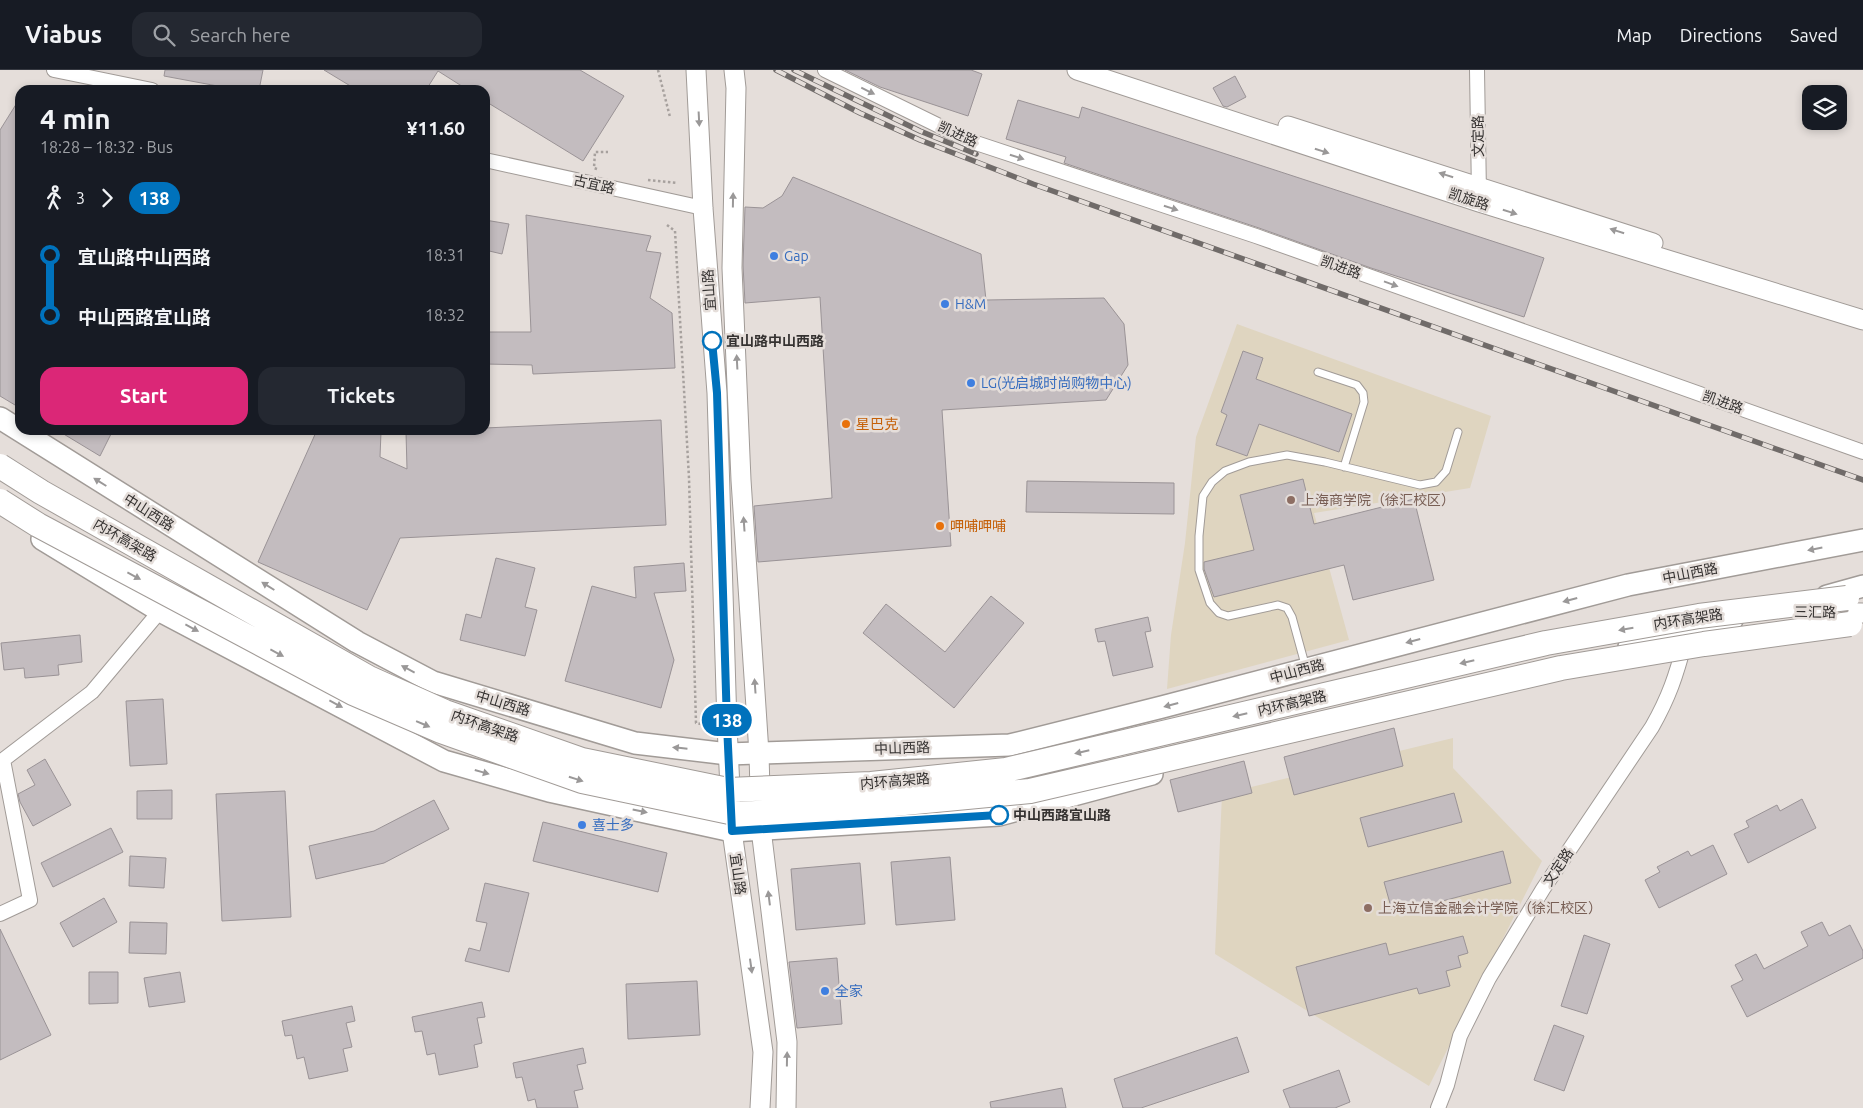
<!DOCTYPE html>
<meta charset="utf-8">
<style>
:root{--surface:#171b24;--page:#242831;--text:#f1f3f6;--muted:#9ea1a6;--line:#363941;--accent:#db2777}
body{margin:0;font-family:Ubuntu,"Noto Sans SC",sans-serif;background:var(--page);color:var(--text);height:100vh;display:flex;flex-direction:column;font-size:19px;white-space:nowrap}
*{box-sizing:border-box;margin:0}
p{font-size:16px;color:var(--muted)}
.icon{flex:none;width:28px;height:28px;fill:none;stroke:currentColor;stroke-width:2;stroke-linecap:round;stroke-linejoin:round}
.map{position:relative;flex:1;overflow:hidden}
.panel{position:absolute;left:15px;top:15px;width:475px;height:350px;display:flex;flex-direction:column;background:var(--surface);border-radius:15px;box-shadow:0 2px 8px #0003}
.panel>*{flex:none}
.badge{padding:0 10px;border-radius:16px;font-size:18px;line-height:32px}
.fabs{position:absolute;left:1802px;top:15px;display:grid;gap:10px}
.fabs a{display:grid;place-items:center;width:45px;height:45px;border-radius:10px;background:var(--surface);box-shadow:0 2px 8px #0003;font-size:25px}
.map>.badge{position:absolute;translate:-50% -50%;box-shadow:0 0 0 2px #fff}
.legs{display:flex;align-items:center;gap:8px;height:55px;padding:0 25px;font-size:16px}
.legs p{margin-inline-start:auto}
.headline{display:flex;align-items:center;justify-content:space-between;height:85px;padding:0 25px}
h1{font-size:28px;font-weight:700;line-height:38px}
.primary-button{display:flex;gap:10px;margin-top:auto;padding:10px 25px}
.primary-button a{flex:1;height:58px;border-radius:15px;background:var(--accent);color:#fff;font-size:20px;font-weight:700;line-height:58px;text-align:center}
.primary-button a+a{background:var(--page);color:var(--text)}
ul{padding:0 25px;list-style:none}
li{display:flex;align-items:center;gap:18px;height:60px;font-size:19px}
li i{display:grid;place-items:center;width:8px;height:100%;margin:0 6px;background:currentColor}
li i::after{content:'';width:12px;height:12px;margin:-6px;border:4px solid;border-radius:50%;background:var(--surface)}
li p{margin-inline-start:auto}
li:first-child i{background:linear-gradient(#0000 50%,currentColor 0)}
li:last-child i{background:linear-gradient(currentColor 50%,#0000 0)}
header{display:flex;align-items:center;gap:30px;box-sizing:border-box;height:70px;padding:0 25px;background:var(--surface);border-bottom:1px solid var(--line)}
header strong{font-size:24px}
nav{display:flex;gap:28px;margin-inline-start:auto;font-size:18px}
.search{width:350px;height:45px;background:var(--page);display:flex;align-items:center;gap:12px;box-sizing:border-box;padding:0 18px;border-radius:15px;color:var(--muted);font-size:19px}
.map>svg:first-child{display:block}
.education{fill:#dfd5c0}
.building{fill:#c3bcbf;stroke:#9a9396}
.lines{fill:none;stroke-linecap:round;stroke-linejoin:round}
.lane-casing{stroke:#a19b97;stroke-width:9}
.street-casing{stroke:#a19b97;stroke-width:16}
.secondary-casing{stroke:#a19b97;stroke-width:21}
.primary-casing{stroke:#a19b97;stroke-width:24}
.path{stroke:#a7a19e;stroke-width:2.5;stroke-dasharray:2.5 2.5;stroke-linecap:butt}
.lane{stroke:#fff;stroke-width:7}
.street{stroke:#fff;stroke-width:14}
.secondary{stroke:#fff;stroke-width:19}
.primary{stroke:#fff;stroke-width:21}
.rail-casing{stroke:#706b69;stroke-width:5.5}
.rail{stroke:#e5deda;stroke-width:4;stroke-dasharray:11;stroke-linecap:butt}
.highway-bridge-casing{stroke:#a19b97;stroke-width:26;stroke-linecap:butt}
.highway-bridge{stroke:#fff;stroke-width:24}
.oneway{fill:#9a9898}
.line-1-casing{stroke:#fff;stroke-width:11}
.line-1{stroke:#0072bc;stroke-width:8}
.shop-dot{fill:#3f7fe0;stroke:#e5deda;stroke-width:2}
.stop-1-dot{fill:#fff;stroke:#0072bc;stroke-width:2.5}
.food-dot{fill:#e8710a;stroke:#e5deda;stroke-width:2}
.education-dot{fill:#8d6e63;stroke:#e5deda;stroke-width:2}
.labels{text-anchor:middle;dominant-baseline:central;stroke-width:5;stroke-linejoin:round;paint-order:stroke}
.street-label{font-size:14px;fill:#353231;stroke:#e5deda}
.shop-label{font-size:14px;fill:#366cbe;stroke:#e5deda;text-anchor:start}
.stop-label{font-size:14px;font-weight:bold;fill:#353231;stroke:#e5deda;text-anchor:start}
.food-label{font-size:14px;fill:#c56008;stroke:#e5deda;text-anchor:start}
.education-label{font-size:14px;fill:#785e54;stroke:#e5deda;text-anchor:start}
</style>
<header>
<strong>Viabus</strong>
<div class="search"><svg class="icon" aria-label="search" viewBox="0 0 24 24"><circle cx="10" cy="10" r="6"/><path d="M15 15l6 6"/></svg>Search here</div>
<nav><a>Map</a><a>Directions</a><a>Saved</a></nav>
</header>
<div class="map">
<svg width="1863" height="1038" viewBox="0 0 1863 1038">
<rect width="100%" height="100%" fill="#e5deda"/>
<!-- education -->
<path class="education" d="M1237,254L1491,346L1470,418L1314,443L1349,570L1167,619L1171,565L1185,473L1196,367Z
M1453,668V698L1542,791L1429,1016L1215,884L1222,724Z"/>
<!-- building -->
<path class="building" d="M165,0H263L259,20H239L164,6Z
M324,0H580L624,26L583,91L485,31V20H468L438,1L426,20H357Z
M845,0H971L982,4L968,46L880,17Z
M1235,6L1246,27L1227,37L1223,36L1213,18Z
M20,28V338L0,326V60Z
M1018,30L1079,48L1082,37L1544,188L1524,247L1371,198L1259,158L1064,93L1066,87L1006,69Z
M793,107L981,184L986,230L1104,228L1124,254L1128,295L1106,330L942,340L951,476L758,492L754,436L832,428L820,227L745,233L743,195L745,137L763,138L782,126Z
M526,145L651,166L646,181L661,183L650,228L672,243L675,298L533,304L532,295L485,294V262H531Z
M485,150L509,154L502,184L485,180Z
M1243,281L1263,288L1256,309L1352,344L1339,382L1259,354L1247,386L1216,375L1227,345L1221,342Z
M661,350L666,455L400,468L367,540L258,492L317,360L381,362L380,387L407,399L406,362L485,360V358Z
M57,360H113L100,386Z
M1303,409L1314,454L1414,429L1434,510L1353,530L1344,495L1214,527L1204,499V492L1254,480L1240,425Z
M1027,411L1174,413V444L1026,442Z
M496,488L535,498L525,537L537,540L525,586L460,570L466,544L481,548Z
M684,493L686,521L654,523L674,590L661,638L565,611L592,516L636,528L634,497Z
M991,526L1024,553L954,638L863,563L886,534L945,582Z
M1148,547L1151,561L1145,562L1153,597L1113,606L1105,571L1098,572L1095,559Z
M80,565L82,592L58,595L59,605L25,608L24,598L4,600L1,573Z
M163,629L167,694L130,696L126,631Z
M1394,658L1403,696L1294,725L1284,687Z
M45,689L71,735L33,756L20,732L18,724L35,715L27,700Z
M1244,691L1252,723L1178,742L1170,710Z
M172,720V749H137V721Z
M285,721L291,847L222,851L216,724Z
M1454,723L1462,752L1368,777L1360,748Z
M1802,729L1816,758L1748,793L1734,764L1749,757L1746,751L1777,735L1780,741Z
M434,730L449,759L384,793L316,809L309,776L374,761Z
M543,752L667,783L658,822L533,791Z
M111,758L123,782L53,817L41,793Z
M1713,775L1727,804L1659,838L1645,810L1660,802L1657,797L1688,781L1691,786Z
M1503,781L1511,813L1393,844L1384,812Z
M130,786L166,788L164,818L129,816Z
M950,787L955,850L896,855L891,792Z
M860,793L865,854L796,860L791,799Z
M485,813L529,823L509,902L465,891L469,878L480,881L487,853L476,851Z
M104,828L117,852L73,877L60,853Z
M130,852L167,853L166,884L129,883Z
M1822,852L1829,866L1850,855L1863,881V888L1747,947L1731,916L1743,910L1735,895L1756,884L1764,899L1808,876L1801,862Z
M0,859L51,965L0,990Z
M1584,865L1610,874L1587,944L1561,936Z
M1463,866L1468,883L1458,886L1461,897L1446,901L1450,916L1419,924L1417,918L1309,946L1296,897L1386,873L1389,885Z
M837,888L842,954L797,958L789,892Z
M89,902H118V933L89,934Z
M180,902L185,932L149,937L144,908Z
M697,911L700,965L628,969L626,914Z
M482,932L485,947L477,948L482,973L474,975L478,997L439,1005L435,983L427,985L422,961L415,962L412,947Z
M352,936L355,951L346,953L352,977L343,979L348,1001L309,1009L304,987L297,989L292,965L285,966L282,951Z
M1554,955L1584,966L1564,1021L1534,1010Z
M1237,967L1249,1002L1141,1038H1123L1114,1009Z
M583,978L586,993L577,995L583,1019L574,1021L578,1038H537L535,1029L528,1031L522,1007L516,1008L513,993Z
M1339,1000L1350,1032L1335,1038H1290L1283,1020Z
M1062,1018L1066,1038H991L990,1032Z"/>
<g class="lines">
<!-- lane casing -->
<g class="lane-casing">
<path id="lane" d="M1318,302L1357,315L1363,323L1364,332L1344,397
M1306,598L1292,547L1287,538L1278,535L1228,546L1219,543L1210,533L1199,500V466L1203,426L1212,412L1225,401L1249,392L1287,385L1325,392L1420,415L1436,412L1446,401L1458,362"/>
</g>
<!-- street casing -->
<g class="street-casing">
<path id="street" d="M54,0L152,20
M825,0L970,71L1256,166L1863,382
M1477,0L1479,124
M485,90L703,138
M0,844L30,830L3,690L92,622L160,541
M1438,1038L1447,1015L1460,966L1489,908L1543,819L1652,657C1669,627 1676,606 1685,572"/>
</g>
<!-- secondary casing -->
<g class="secondary-casing">
<path id="secondary" d="M696,0L703,138L717,323L727,655L732,761L763,982L760,1038
M734,0L736,18L732,198L741,410L759,683L761,759L787,972L786,1038
M1077,0L1479,132L1863,250
M1288,56L1653,173
M1806,542L1863,543"/>
</g>
<!-- primary casing -->
<g class="primary-casing">
<path id="primary" d="M0,348L357,572L433,612L635,673L728,684L1010,675L1162,637L1628,515L1863,470
M42,469L160,541L444,691L549,721L732,761L999,745L1152,704
M1827,526L1863,516
M1629,577L1732,550"/>
</g>
<!-- path -->
<path class="path" d="M658,0L670,47
M597,99L594,98L595,82H608
M648,110L677,113
M667,155L675,161L689,408L696,653L705,655"/>
<!-- lane -->
<use href="#lane" class="lane"/>
<!-- street -->
<use href="#street" class="street"/>
<!-- secondary -->
<use href="#secondary" class="secondary"/>
<!-- primary -->
<use href="#primary" class="primary"/>
<!-- rail casing -->
<g class="rail-casing">
<path id="rail" d="M776,0L860,43L920,70L1033,114L1863,410
M794,0L920,61L976,84"/>
</g>
<!-- rail -->
<use href="#rail" class="rail"/>
<!-- highway-bridge casing -->
<g class="highway-bridge-casing">
<path id="highway-bridge" d="M0,396L41,422L369,608L445,642L582,690L728,720L871,714L1006,700L1546,573L1699,546L1847,528
M0,431L38,455L353,623L441,661L582,711L739,744L883,735L1030,721L1561,598L1704,574L1850,554"/>
</g>
<!-- highway-bridge -->
<use href="#highway-bridge" class="highway-bridge"/>
</g>
<!-- one-way arrows -->
<defs><path id="oneway-solid" d="M-6-.8H1V-3.2L6.5 0L1 3.2V.8H-6Z" transform="scale(1.25)"/></defs>
<g class="oneway">
<use href="#oneway-solid" transform="translate(868 21) rotate(26)"/>
<use href="#oneway-solid" transform="translate(699 49) rotate(87)"/>
<use href="#oneway-solid" transform="translate(1322 81) rotate(18)"/>
<use href="#oneway-solid" transform="translate(1017 87) rotate(18)"/>
<use href="#oneway-solid" transform="translate(1446 105) rotate(-163)"/>
<use href="#oneway-solid" transform="translate(733 130) rotate(-89)"/>
<use href="#oneway-solid" transform="translate(1171 138) rotate(18)"/>
<use href="#oneway-solid" transform="translate(1510 142) rotate(17)"/>
<use href="#oneway-solid" transform="translate(1617 161) rotate(-162)"/>
<use href="#oneway-solid" transform="translate(1391 214) rotate(20)"/>
<use href="#oneway-solid" transform="translate(737 292) rotate(-93)"/>
<use href="#oneway-solid" transform="translate(100 412) rotate(-148)"/>
<use href="#oneway-solid" transform="translate(744 454) rotate(-94)"/>
<use href="#oneway-solid" transform="translate(1815 479) rotate(169)"/>
<use href="#oneway-solid" transform="translate(134 506) rotate(28)"/>
<use href="#oneway-solid" transform="translate(268 516) rotate(-148)"/>
<use href="#oneway-solid" transform="translate(1570 530) rotate(165)"/>
<use href="#oneway-solid" transform="translate(192 558) rotate(28)"/>
<use href="#oneway-solid" transform="translate(1626 559) rotate(170)"/>
<use href="#oneway-solid" transform="translate(1413 571) rotate(165)"/>
<use href="#oneway-solid" transform="translate(277 583) rotate(28)"/>
<use href="#oneway-solid" transform="translate(1467 592) rotate(167)"/>
<use href="#oneway-solid" transform="translate(408 599) rotate(-152)"/>
<use href="#oneway-solid" transform="translate(755 616) rotate(-94)"/>
<use href="#oneway-solid" transform="translate(336 634) rotate(28)"/>
<use href="#oneway-solid" transform="translate(1171 635) rotate(165)"/>
<use href="#oneway-solid" transform="translate(1240 645) rotate(167)"/>
<use href="#oneway-solid" transform="translate(423 654) rotate(23)"/>
<use href="#oneway-solid" transform="translate(680 678) rotate(-174)"/>
<use href="#oneway-solid" transform="translate(1082 682) rotate(167)"/>
<use href="#oneway-solid" transform="translate(482 702) rotate(16)"/>
<use href="#oneway-solid" transform="translate(576 709) rotate(18)"/>
<use href="#oneway-solid" transform="translate(640 741) rotate(12)"/>
<use href="#oneway-solid" transform="translate(769 828) rotate(-97)"/>
<use href="#oneway-solid" transform="translate(751 896) rotate(82)"/>
<use href="#oneway-solid" transform="translate(787 989) rotate(-89)"/>
</g>
<g class="lines">
<!-- line-1 casing -->
<g class="line-1-casing">
<path id="line-1" d="M712,271L717,323L727,655L732,761L999,745"/>
</g>
<!-- line-1 -->
<use href="#line-1" class="line-1"/>
</g>
<!-- markers -->
<g class="shop-dot">
<circle cx="774" cy="186" r="5"/>
<circle cx="945" cy="234" r="5"/>
<circle cx="971" cy="313" r="5"/>
<circle cx="582" cy="755" r="5"/>
<circle cx="825" cy="921" r="5"/>
</g>
<g class="stop-1-dot">
<circle cx="712" cy="271" r="9"/>
<circle cx="999" cy="745" r="9"/>
</g>
<g class="food-dot">
<circle cx="846" cy="354" r="5"/>
<circle cx="940" cy="456" r="5"/>
</g>
<g class="education-dot">
<circle cx="1291" cy="430" r="5"/>
<circle cx="1368" cy="838" r="5"/>
</g>
<g class="labels">
<!-- street labels -->
<g class="street-label">
<text transform="translate(958 64) rotate(24)">凯进路</text>
<text transform="translate(1478 66) rotate(-91)">文定路</text>
<text transform="translate(594 114) rotate(13)">古宜路</text>
<text transform="translate(1469 129) rotate(18)">凯旋路</text>
<text transform="translate(1341 197) rotate(20)">凯进路</text>
<text transform="translate(709 220) rotate(-94)">宜山路</text>
<text transform="translate(1723 332) rotate(20)">凯进路</text>
<text transform="translate(149 442) rotate(32)">中山西路</text>
<text transform="translate(125 470) rotate(30)">内环高架路</text>
<text transform="translate(1690 503) rotate(-11)">中山西路</text>
<text transform="translate(1815 542) rotate(1)">三汇路</text>
<text transform="translate(1688 549) rotate(-9)">内环高架路</text>
<text transform="translate(1297 601) rotate(-15)">中山西路</text>
<text transform="translate(503 633) rotate(17)">中山西路</text>
<text transform="translate(1292 633) rotate(-13)">内环高架路</text>
<text transform="translate(485 656) rotate(19)">内环高架路</text>
<text transform="translate(902 678) rotate(-2)">中山西路</text>
<text transform="translate(895 711) rotate(-5)">内环高架路</text>
<text transform="translate(1558 797) rotate(-56)">文定路</text>
<text transform="translate(738 804) rotate(82)">宜山路</text>
</g>
<!-- shop labels -->
<g class="shop-label">
<text x="784" y="186">Gap</text>
<text x="955" y="234">H&amp;M</text>
<text x="981" y="313">LG(光启城时尚购物中心)</text>
<text x="592" y="755">喜士多</text>
<text x="835" y="921">全家</text>
</g>
<!-- stop labels -->
<g class="stop-label">
<text x="726" y="271">宜山路中山西路</text>
<text x="1013" y="745">中山西路宜山路</text>
</g>
<!-- food labels -->
<g class="food-label">
<text x="856" y="354">星巴克</text>
<text x="950" y="456">呷哺呷哺</text>
</g>
<!-- education labels -->
<g class="education-label">
<text x="1301" y="430">上海商学院（徐汇校区）</text>
<text x="1378" y="838">上海立信金融会计学院（徐汇校区）</text>
</g>
</g>
</svg>
<div class="fabs">
<a><svg class="icon" aria-label="layers" viewBox="0 0 24 24"><path d="M12 4l9 5-9 5-9-5zM3 14l9 5 9-5"/></svg></a>
</div>
<b class="badge" style="left:727px;top:650px;background:#0072bc;color:#fff">138</b>
<section class="panel">
<div class="headline"><div><h1>4 min</h1><p>18:28 – 18:32 · Bus</p></div><b>¥11.60</b></div>
<div class="legs"><svg class="icon" aria-label="walk" viewBox="0 0 24 24"><circle cx="13" cy="4" r="2"/><path d="M13 8l-2 6 4 7M11 14l-3 7M7 12l3-4h3l4 4"/></svg>3<svg class="icon" aria-label="forward" viewBox="0 0 24 24"><path d="M9 5l7 7-7 7"/></svg><b class="badge" style="background:#0072bc;color:#fff">138</b></div>
<ul>
<li><i style="color:#0072bc"></i><b>宜山路中山西路</b><p>18:31</p></li>
<li><i style="color:#0072bc"></i><b>中山西路宜山路</b><p>18:32</p></li>
</ul>
<div class="primary-button"><a>Start</a><a>Tickets</a></div>
</section>
</div>
